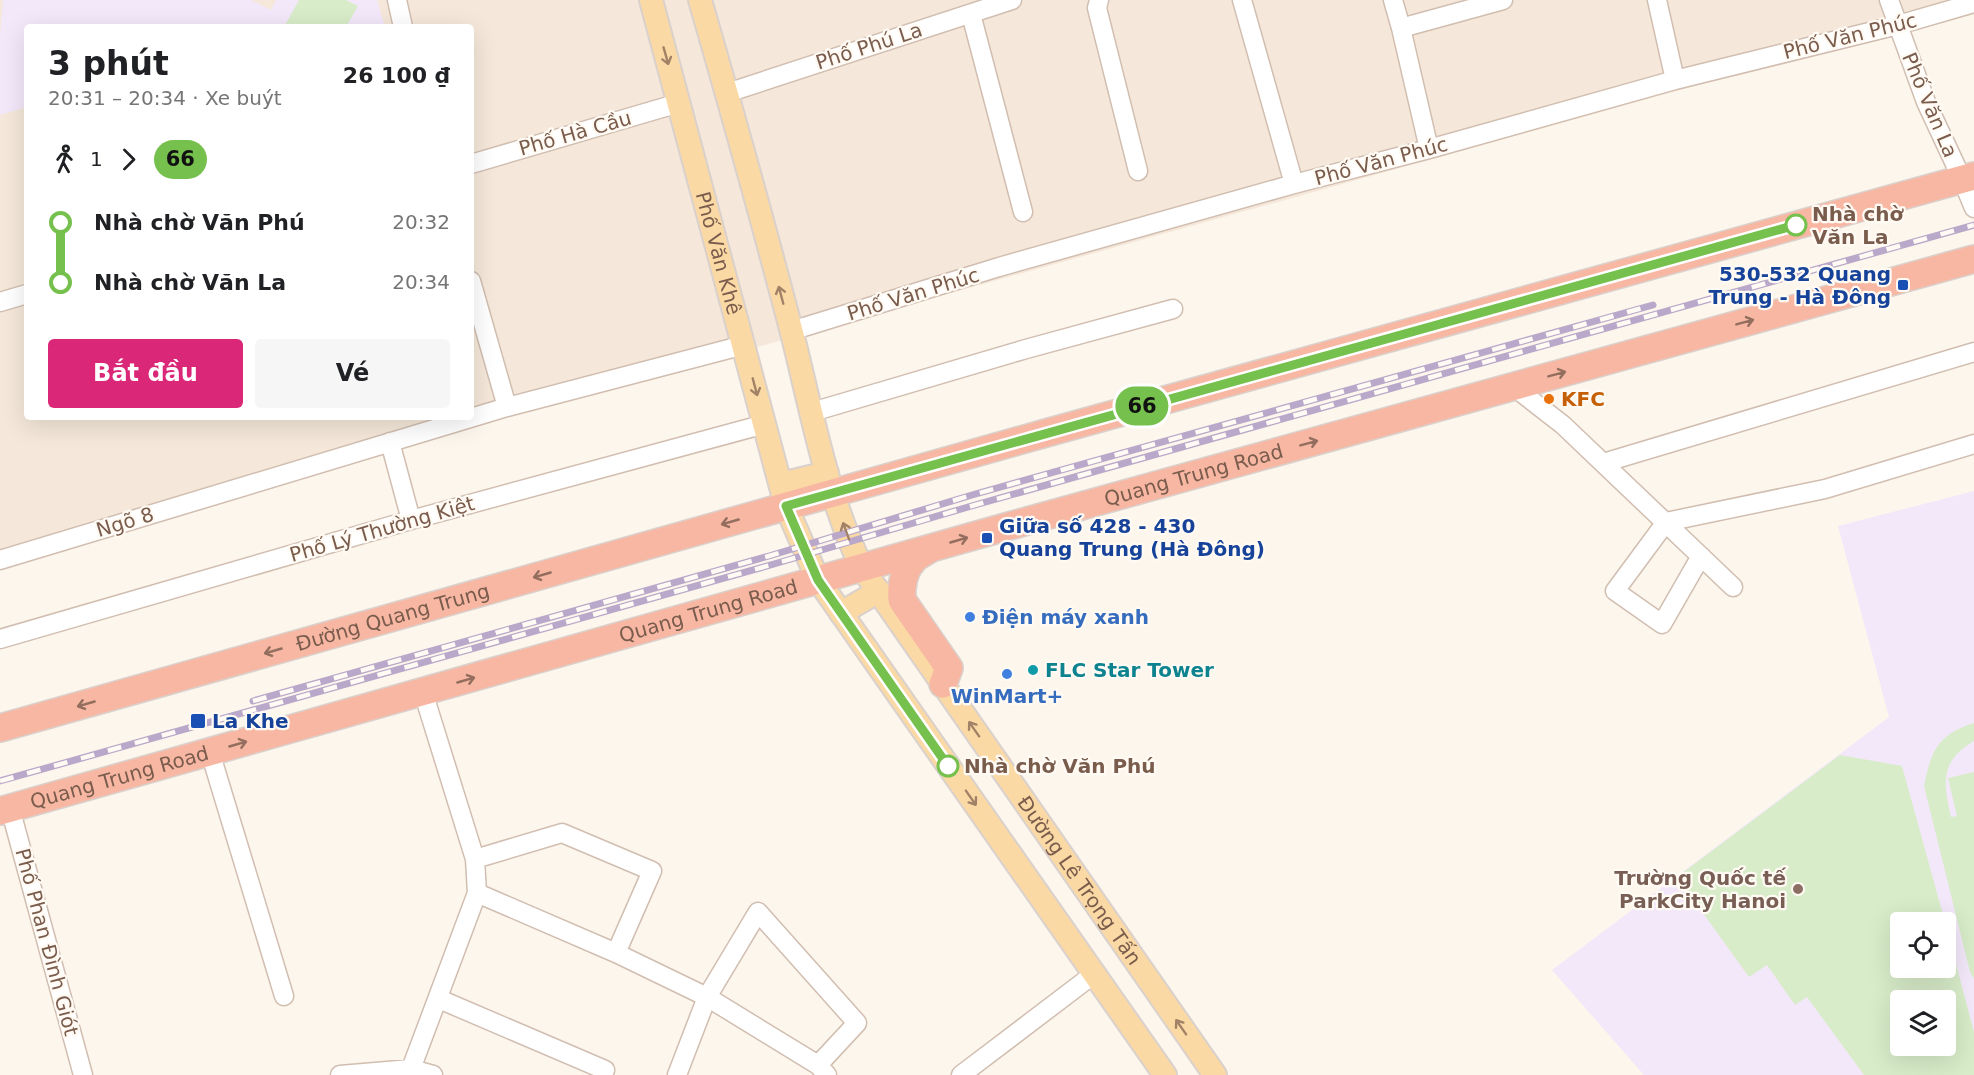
<!DOCTYPE html>
<html lang="vi">
<meta charset="utf-8">
<style>
:root{--surface:#fff;--page:#f6f6f6;--text:#202124;--muted:#757577;--accent:#db2777}
body{margin:0;font-family:"DejaVu Sans",sans-serif;background:var(--page);color:var(--text);height:100vh;display:flex;flex-direction:column;font-size:22px;white-space:nowrap}
*{box-sizing:border-box;margin:0}
p{font-size:20px;color:var(--muted)}
.icon{flex:none;width:33px;height:33px;fill:none;stroke:currentColor;stroke-width:2;stroke-linecap:round;stroke-linejoin:round}
.map{position:relative;flex:1;overflow:hidden}
.side{position:absolute;left:24px;top:24px;width:450px;height:396px;display:flex;flex-direction:column;background:var(--surface);border-radius:6px;box-shadow:0 6px 24px #0002}
.side>*{flex:none}
.badge{padding:0 12px;border-radius:20px;font-size:21px;line-height:39px}
.buttons{position:absolute;left:1890px;top:912px;display:grid;gap:12px}
.buttons a{display:grid;place-items:center;width:66px;height:66px;border-radius:6px;background:var(--surface);box-shadow:0 6px 24px #0002;font-size:30px}
.map>.badge{position:absolute;translate:-50% -50%;box-shadow:0 0 0 3px #fff}
.legs{display:flex;align-items:center;gap:9px;height:66px;padding:0 24px;font-size:20px}
.legs p{margin-inline-start:auto}
.head{display:flex;align-items:center;justify-content:space-between;height:102px;padding:0 24px}
h1{font-size:33px;font-weight:700;line-height:45px}
.button{display:flex;gap:12px;margin-top:auto;padding:12px 24px}
.button a{flex:1;height:69px;border-radius:6px;background:var(--accent);color:#fff;font-size:24px;font-weight:700;line-height:69px;text-align:center}
.button a+a{background:var(--page);color:var(--text)}
ul{padding:0 24px;list-style:none}
li{display:flex;align-items:center;gap:21px;height:60px;font-size:22px}
li i{display:grid;place-items:center;width:9px;height:100%;margin:0 8px;background:currentColor}
li i::after{content:'';width:15px;height:15px;margin:-8px;border:4px solid;border-radius:50%;background:var(--surface)}
li p{margin-inline-start:auto}
li:first-child i{background:linear-gradient(#0000 50%,currentColor 0)}
li:last-child i{background:linear-gradient(currentColor 50%,#0000 0)}
.map>svg:first-child{display:block}
.residential{fill:#f5e8da;fill-rule:evenodd}
.education{fill:#f3e8fa}
.green{fill:#d8ecc9;fill-rule:evenodd}
.lines{fill:none;stroke-linecap:round;stroke-linejoin:round}
.minor-casing{stroke:#d1beb0;stroke-width:21}
.major-casing{stroke:#dad1cd;stroke-width:26}
.highway-casing{stroke:#dad1cd;stroke-width:30}
.minor{stroke:#fff;stroke-width:18}
.major{stroke:#fbd9a5;stroke-width:22}
.highway{stroke:#f7b7a3;stroke-width:27}
.rail-casing{stroke:#b9a8c9;stroke-width:7}
.rail{stroke:#fffaf3;stroke-width:4.5;stroke-dasharray:14;stroke-linecap:butt}
.oneway{stroke:#a18267}
.oneway2{stroke:#936e5e}
.line-1-casing{stroke:#fff;stroke-width:14}
.line-1{stroke:#76c04d;stroke-width:9}
.stop-1-dot{fill:#fff;stroke:#76c04d;stroke-width:3}
.transit-dot{fill:#1a4fb4;stroke:#fffaf3;stroke-width:2}
.food-dot{fill:#e8710a;stroke:#fffaf3;stroke-width:2}
.shop-dot{fill:#3f7fe0;stroke:#fffaf3;stroke-width:2}
.culture-dot{fill:#0f9aa8;stroke:#fffaf3;stroke-width:2}
.education-dot{fill:#8d6e63;stroke:#fffaf3;stroke-width:2}
.labels{text-anchor:middle;dominant-baseline:central;stroke-width:4.5;stroke-linejoin:round;paint-order:stroke}
.street-label{font-size:20px;fill:#7a5c4d;stroke:#fffaf3}
.stop-label{font-size:20px;font-weight:bold;fill:#7a5c4d;stroke:#fffaf3;text-anchor:start}
.transit-label{font-size:20px;font-weight:bold;fill:#164399;stroke:#fffaf3;text-anchor:start}
.food-label{font-size:20px;font-weight:bold;fill:#c56008;stroke:#fffaf3;text-anchor:start}
.shop-label{font-size:20px;font-weight:bold;fill:#366cbe;stroke:#fffaf3;text-anchor:start}
.culture-label{font-size:20px;font-weight:bold;fill:#0d838f;stroke:#fffaf3;text-anchor:start}
.education-label{font-size:20px;font-weight:bold;fill:#785e54;stroke:#fffaf3;text-anchor:end}
</style>
<div class="map">
<svg width="1974" height="1075" viewBox="0 0 1974 1075">
<rect width="100%" height="100%" fill="#fdf6ec"/>
<!-- residential -->
<path class="residential" d="M0,0H1974V8L0,558ZM27,27H471V417H27Z"/>
<!-- education -->
<path class="education" d="M3,0H251L271,10L276,0H377L385,27H27V107L0,115V36Z
M1974,491V1032L1938,901L1900,922L1807,996L1864,1075H1644L1552,970L1889,717L1838,526Z"/>
<!-- green -->
<path class="green" d="M299,0H346L358,6L346,27H284Z
M1974,723V741C1940,761 1943,782 1951,817L1957,816L1948,778L1974,772V979L1970,972L1924,786C1931,751 1938,734 1974,723Z
M1840,755L1902,766L1945,922H1900V968H1946V926L1974,1032V1075H1864L1807,997L1795,1005L1767,965L1749,977L1677,877ZM1900,1000H1946V1046H1900Z"/>
<g class="lines">
<!-- minor casing -->
<g class="minor-casing">
<path id="minor" d="M397,0L403,27
M1099,0L1097,8L1138,171
M1242,0L1294,184
M1393,0L1401,28L1429,149
M1657,0L1675,80
M1889,0L1926,102L1962,179L1974,208
M971,14L1023,212
M1401,28L1503,0
M727,93L1012,0
M471,164L679,103
M471,281L507,407
M0,302L27,294
M791,331L999,267L1294,184L1429,149L1675,80L1898,25L1974,3
M1513,386L1563,425L1733,587
M812,412L1026,349L1173,309
M390,442L411,520
M1603,463L1974,352
M1666,522L1825,489L1974,444
M1666,522L1615,591L1662,624L1701,556
M0,560L507,407L744,345
M0,639L411,520L765,424
M210,752L284,996
M10,808L83,1075
M475,859L562,833L652,871L616,953
M477,893L616,953L707,997L818,1065L827,1075
M439,999L605,1070L603,1075
M411,1069L477,893L475,859L423,692
M340,1075L411,1069L433,1075
M677,1075L707,997L758,912L857,1023L818,1065
M961,1075L1094,974"/>
</g>
<!-- major casing -->
<g class="major-casing">
<g id="major">
<path id="s1" d="M651,0L786,506L818,580L1165,1075"/>
<path id="s2" d="M700,0C732,111 763,222 792,333C812,412 826,494 862,568L1215,1075"/>
<path d="M781,484L827,473"/>
<path d="M841,613L879,591"/>
</g>
</g>
<!-- highway casing -->
<g class="highway-casing">
<g id="highway">
<path d="M928,550C923,553 915,557 912,562C903,572 901,588 902,600L949,668L943,684"/>
<path id="s3" d="M0,728L1046,433L1974,176"/>
<path id="s4" d="M0,811L1002,528L1974,259"/>
</g>
</g>
<!-- minor -->
<use href="#minor" class="minor"/>
<!-- major -->
<use href="#major" class="major"/>
<!-- highway -->
<use href="#highway" class="highway"/>
<!-- rail casing -->
<g class="rail-casing">
<path id="rail" d="M253,701L769,556L972,495L1653,305
M0,781L774,564L975,505L1974,225"/>
</g>
<!-- rail -->
<use href="#rail" class="rail"/>
</g>
<!-- one-way arrows -->
<defs><path id="oneway-shaft" d="M-6 0H5M1.5-3L5.5 0L1.5 3" fill="none" stroke-width="1.6" stroke-linecap="round" stroke-linejoin="round" transform="scale(1.5)"/></defs>
<g class="oneway">
<use href="#oneway-shaft" transform="translate(666 56) rotate(74)"/>
<use href="#oneway-shaft" transform="translate(781 295) rotate(-105)"/>
<use href="#oneway-shaft" transform="translate(755 387) rotate(75)"/>
<use href="#oneway-shaft" transform="translate(846 531) rotate(-110)"/>
<use href="#oneway-shaft" transform="translate(974 729) rotate(-125)"/>
<use href="#oneway-shaft" transform="translate(971 798) rotate(55)"/>
<use href="#oneway-shaft" transform="translate(1181 1027) rotate(-125)"/>
</g>
<g class="oneway2">
<use href="#oneway-shaft" transform="translate(1745 322) rotate(-15)"/>
<use href="#oneway-shaft" transform="translate(1557 374) rotate(-15)"/>
<use href="#oneway-shaft" transform="translate(1309 443) rotate(-15)"/>
<use href="#oneway-shaft" transform="translate(730 522) rotate(164)"/>
<use href="#oneway-shaft" transform="translate(959 540) rotate(-16)"/>
<use href="#oneway-shaft" transform="translate(542 575) rotate(164)"/>
<use href="#oneway-shaft" transform="translate(273 651) rotate(164)"/>
<use href="#oneway-shaft" transform="translate(466 680) rotate(-16)"/>
<use href="#oneway-shaft" transform="translate(86 704) rotate(164)"/>
<use href="#oneway-shaft" transform="translate(238 744) rotate(-16)"/>
</g>
<g class="lines">
<!-- line-1 casing -->
<g class="line-1-casing">
<path id="line-1" d="M948,766L818,580L786,506L1796,225"/>
</g>
<!-- line-1 -->
<use href="#line-1" class="line-1"/>
</g>
<!-- markers -->
<g class="stop-1-dot">
<circle cx="1796" cy="225" r="10"/>
<circle cx="948" cy="766" r="10"/>
</g>
<g class="transit-dot">
<rect x="1897" y="279" width="12" height="12" rx="3"/>
<rect x="981" y="532" width="12" height="12" rx="3"/>
<rect x="190" y="713" width="16" height="16" rx="3"/>
</g>
<circle class="food-dot" cx="1549" cy="399" r="6"/>
<g class="shop-dot">
<circle cx="970" cy="617" r="6"/>
<circle cx="1007" cy="674" r="6"/>
</g>
<circle class="culture-dot" cx="1033" cy="670" r="6"/>
<circle class="education-dot" cx="1798" cy="889" r="6"/>
<g class="labels">
<!-- street labels -->
<g class="street-label">
<text transform="translate(1850 36) rotate(-14)">Phố Văn Phúc</text>
<text transform="translate(869 46) rotate(-18)">Phố Phú La</text>
<text transform="translate(1930 105) rotate(67)">Phố Văn La</text>
<text transform="translate(575 133) rotate(-16)">Phố Hà Cầu</text>
<text transform="translate(1381 161) rotate(-15)">Phố Văn Phúc</text>
<text stroke="none"><textPath href="#s1" startOffset="262">Phố Văn Khê</textPath></text>
<text transform="translate(913 294) rotate(-17)">Phố Văn Phúc</text>
<text stroke="none"><textPath href="#s4" startOffset="1240">Quang Trung Road</textPath></text>
<text transform="translate(125 522) rotate(-17)">Ngõ 8</text>
<text transform="translate(382 529) rotate(-16)">Phố Lý Thường Kiệt</text>
<text stroke="none"><textPath href="#s4" startOffset="736">Quang Trung Road</textPath></text>
<text stroke="none"><textPath href="#s3" startOffset="408">Đường Quang Trung</textPath></text>
<text stroke="none"><textPath href="#s4" startOffset="124">Quang Trung Road</textPath></text>
<text stroke="none"><textPath href="#s2" startOffset="972">Đường Lê Trọng Tấn</textPath></text>
<text transform="translate(47 942) rotate(75)">Phố Phan Đình Giót</text>
</g>
<!-- stop labels -->
<g class="stop-label">
<text x="1812" y="214">Nhà chờ<tspan x="1812" dy="23">Văn La</tspan></text>
<text x="964" y="766">Nhà chờ Văn Phú</text>
</g>
<!-- transit labels -->
<g class="transit-label">
<text x="1891" y="274" text-anchor="end">530-532 Quang<tspan x="1891" dy="23">Trung - Hà Đông</tspan></text>
<text x="999" y="526">Giữa số 428 - 430<tspan x="999" dy="23">Quang Trung (Hà Đông)</tspan></text>
<text x="212" y="721">La Khe</text>
</g>
<!-- food labels -->
<g class="food-label">
<text x="1561" y="399">KFC</text>
</g>
<!-- shop labels -->
<g class="shop-label">
<text x="982" y="617">Điện máy xanh</text>
<text x="1007" y="696" text-anchor="middle">WinMart+</text>
</g>
<!-- culture labels -->
<g class="culture-label">
<text x="1045" y="670">FLC Star Tower</text>
</g>
<!-- education labels -->
<g class="education-label">
<text x="1786" y="878">Trường Quốc tế<tspan x="1786" dy="23">ParkCity Hanoi</tspan></text>
</g>
</g>
</svg>
<div class="buttons">
<a><svg class="icon" aria-label="locate" viewBox="0 0 24 24"><circle cx="12" cy="12" r="6"/><path d="M12 2v4M12 18v4M2 12h4M18 12h4"/></svg></a>
<a><svg class="icon" aria-label="layers" viewBox="0 0 24 24"><path d="M12 4l9 5-9 5-9-5zM3 14l9 5 9-5"/></svg></a>
</div>
<b class="badge" style="left:1142px;top:406px;background:#76c04d;color:#111">66</b>
<section class="side">
<div class="head"><div><h1>3 phút</h1><p>20:31 – 20:34 · Xe buýt</p></div><b>26 100 ₫</b></div>
<div class="legs"><svg class="icon" aria-label="walk" viewBox="0 0 24 24"><circle cx="13" cy="4" r="2"/><path d="M13 8l-2 6 4 7M11 14l-3 7M7 12l3-4h3l4 4"/></svg>1<svg class="icon" aria-label="forward" viewBox="0 0 24 24"><path d="M9 5l7 7-7 7"/></svg><b class="badge" style="background:#76c04d;color:#111">66</b></div>
<ul>
<li><i style="color:#76c04d"></i><b>Nhà chờ Văn Phú</b><p>20:32</p></li>
<li><i style="color:#76c04d"></i><b>Nhà chờ Văn La</b><p>20:34</p></li>
</ul>
<div class="button"><a>Bắt đầu</a><a>Vé</a></div>
</section>
</div>
